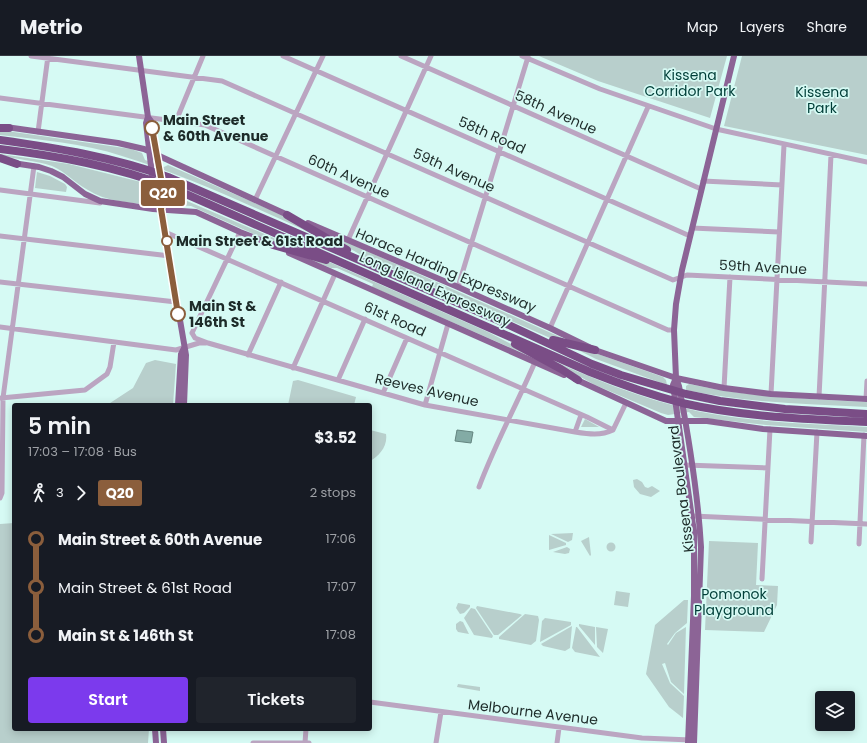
<!DOCTYPE html>
<meta charset="utf-8">
<style>
:root{--surface:#171b24;--page:#20242c;--text:#f1f3f6;--muted:#9ea1a6;--line:#363941;--accent:#7c3aed}
body{margin:0;font-family:Poppins,sans-serif;background:var(--page);color:var(--text);height:100vh;display:flex;flex-direction:column;font-size:15px;white-space:nowrap}
*{box-sizing:border-box;margin:0}
p{font-size:13px;color:var(--muted)}
.icon{flex:none;width:22px;height:22px;fill:none;stroke:currentColor;stroke-width:2;stroke-linecap:round;stroke-linejoin:round}
.map{position:relative;flex:1;overflow:hidden}
.panel{position:absolute;left:12px;top:347px;width:360px;height:328px;display:flex;flex-direction:column;background:var(--surface);border-radius:4px;box-shadow:0 2px 10px #0003}
.panel>*{flex:none}
.badge{padding:0 8px;border-radius:3px;font-size:14px;line-height:26px}
.tools{position:absolute;left:815px;top:635px;display:grid;gap:8px}
.tools a{display:grid;place-items:center;width:40px;height:40px;border-radius:4px;background:var(--surface);box-shadow:0 2px 10px #0003;font-size:20px}
.map>.badge{position:absolute;translate:-50% -50%;box-shadow:0 0 0 2px #fff}
.legs{display:flex;align-items:center;gap:6px;height:44px;padding:0 16px;font-size:13px}
.legs p{margin-inline-start:auto}
.overview{display:flex;align-items:center;justify-content:space-between;height:68px;padding:0 16px}
h1{font-size:22px;font-weight:600;line-height:30px}
.cta{display:flex;gap:8px;margin-top:auto;padding:8px 16px}
.cta a{flex:1;height:46px;border-radius:4px;background:var(--accent);color:#fff;font-size:16px;font-weight:600;line-height:46px;text-align:center}
.cta a+a{background:var(--page);color:var(--text)}
ul{padding:0 16px;list-style:none}
li{display:flex;align-items:center;gap:14px;height:48px;font-size:15px}
li i{display:grid;place-items:center;width:6px;height:100%;margin:0 5px;background:currentColor}
li i::after{content:'';width:10px;height:10px;margin:-5px;border:3px solid;border-radius:50%;background:var(--surface)}
li p{margin-inline-start:auto}
li:first-child i{background:linear-gradient(#0000 50%,currentColor 0)}
li:last-child i{background:linear-gradient(currentColor 50%,#0000 0)}
header{display:flex;align-items:center;gap:24px;box-sizing:border-box;height:56px;padding:0 20px;background:var(--surface);border-bottom:1px solid var(--line)}
header strong{font-size:19px}
nav{display:flex;gap:22px;margin-inline-start:auto;font-size:14px}
.map>svg:first-child{display:block}
.green{fill:#b8cfcc}
.water{fill:#83aba5;stroke:#648580}
.lines{fill:none;stroke-linecap:round;stroke-linejoin:round}
.minor{stroke:#bba5c1;stroke-width:5}
.major{stroke:#8c6496;stroke-width:6}
.highway{stroke:#7a4d86;stroke-width:8}
.line-1-casing{stroke:#fff;stroke-width:9}
.line-1{stroke:#8b5e3c;stroke-width:6}
.stop-1-dot{fill:#fff;stroke:#8b5e3c;stroke-width:2}
.labels{text-anchor:middle;dominant-baseline:central;stroke-width:3.5;stroke-linejoin:round;paint-order:stroke}
.park-label{font-size:14px;fill:#003e38;stroke:#d6faf4}
.street-label{font-size:14px;fill:#1d2b29;stroke:#d6faf4}
.stop-label{font-size:14px;font-weight:bold;fill:#1d2b29;stroke:#d6faf4;text-anchor:start}
</style>
<header>
<strong>Metrio</strong>
<nav><a>Map</a><a>Layers</a><a>Share</a></nav>
</header>
<div class="map">
<svg width="867" height="687" viewBox="0 0 867 687">
<rect width="100%" height="100%" fill="#d6faf4"/>
<!-- green -->
<path class="green" d="M539,0H727L710,62L598,25Z
M742,0H867V99L724,70Z
M0,74L131,93L142,97L145,104L164,111L168,109L280,158L313,178C251,150 188,120 122,100C83,87 41,84 0,79Z
M0,98L69,108L145,127L304,195L272,186L191,150L174,149L168,140L149,134L150,145L148,148C128,147 105,145 88,134C75,127 66,116 52,110C35,104 17,104 0,99Z
M37,116L50,120L65,128L67,131L66,136L35,132Z
M315,172L569,285H557L361,199Z
M309,203L327,205L488,276L534,300V302L372,231L373,228L337,212H331Z
M576,293L595,297L663,321L666,324L667,329L596,303Z
M155,304L176,308L173,349H107L133,332L146,307Z
M558,307C610,330 662,350 719,359C768,367 818,368 867,371V376L766,369L694,361L689,356L668,359L661,357L595,329L557,308Z
M298,324L356,341L354,349H288L293,325Z
M689,328C748,341 807,343 867,346V351C807,348 746,347 686,334V330Z
M585,363L599,371H581Z
M370,374L386,378C388,390 379,400 370,405Z
M637,423L642,426L645,431L648,432L652,430L660,435L651,441L640,438L634,431L633,424Z
M14,467V673H149L148,687H0V468Z
M573,477L572,484L568,486L551,478Z
M549,479L566,487V489L549,494Z
M589,481L591,499L590,500L581,485Z
M709,485L758,487L756,529L778,530L777,549L764,576L705,574Z
M606.5 491a4.5 4.5 0 1 1 9 0a4.5 4.5 0 1 1-9 0Z
M567,491L570,493L569,497L565,498L553,496Z
M616,535L630,537L628,551L614,549Z
M684,544H688L687,567L675,577L667,588L668,589L676,577L686,571L684,638L671,626L665,607L662,608L670,627L684,640L683,662L669,651L646,618L655,569Z
M458,547L470,549V551L464,557L460,558L456,552Z
M477,550L520,558L522,559L498,579H494L476,552Z
M471,552L475,553L493,580L492,582L474,579L464,562Z
M525,558L538,560L539,564L536,585L531,589L499,583V581Z
M545,562L571,566V569L540,586L542,565Z
M460,565L463,566L469,578L458,576L456,573V568Z
M579,568L595,571V589L579,570Z
M572,570L570,592L565,595L543,590L541,588Z
M576,571H577L600,601L575,596L572,592Z
M596,571L608,573L603,597L597,591Z
M458,628L480,631V635L457,631Z"/>
<!-- water -->
<path class="water" d="M457,374L473,376L471,387L455,385Z"/>
<g class="lines">
<!-- minor -->
<path class="minor" d="M31,0L222,25L673,224L687,219L867,228
M283,0L690,180
M401,0L701,133
M522,0L600,33L716,73L867,106
M0,42L205,69L668,274H674
M176,65L203,0
M38,76L48,0
M703,125L782,129
M0,134L100,147
M255,144L323,0
M692,172L779,176
M165,176L587,361L613,374
M0,180L170,200
M348,184L431,0
M0,226L176,246
M458,231L528,1
M0,271L176,294L199,287H206
M550,272L648,51
M192,277L195,282L208,287L425,349L575,376C588,378 601,380 613,374L626,347
M192,277L240,176
M248,299L281,226
M293,312L335,218
M338,324L365,263
M724,332L730,221
M383,337L407,282
M771,338L784,89
M819,341L831,99
M1,342L85,334L107,318L110,311L114,286
M866,343L867,325
M425,349L448,268
M575,376L581,359
M685,409L768,412
M479,431C495,388 517,348 535,306
M0,442L2,437L3,342L34,110
M693,460L867,468
M811,486L817,376
M859,488L864,379
M762,523L770,373
M370,646L642,682L691,684
M253,687H309
M305,687L306,673
M436,687L441,656
M557,687L559,672"/>
<!-- major -->
<path class="major" d="M139,0L148,61L146,67L154,136L161,153L186,299L184,349
M148,61L151,65L164,139L161,151
M6,71L118,87L144,93L290,160
M13,107L39,111L51,115L63,121L85,138L100,145L153,153L196,156L240,176L276,190
M308,167L458,231L550,272L595,294L676,322L724,332L771,338L867,343
M289,197L564,319
M676,322L673,329L694,476V540L688,687
M575,323L666,365H707L763,373L867,380
M178,349L181,298L184,292
M155,673L156,687
M163,673L164,687
M694,687L701,491C698,437 689,383 679,330L676,322L674,274L676,248L682,214L734,0"/>
<!-- highway -->
<path class="highway" d="M0,72H9
M0,84C57,92 113,101 168,121L509,269L592,308L621,319L686,338L720,345L785,353L867,358
M0,93C58,100 114,110 170,131L590,316C620,328 651,339 682,347C743,361 805,363 867,366
M0,102L17,108
M287,159L347,194
M273,189L326,204
M553,284L595,294
M515,288L561,313L578,324"/>
</g>
<g class="lines">
<!-- line-1 casing -->
<g class="line-1-casing">
<path id="line-1" d="M152,72L164,139L161,153L178,258"/>
</g>
<!-- line-1 -->
<use href="#line-1" class="line-1"/>
</g>
<!-- markers -->
<g class="stop-1-dot">
<circle cx="152" cy="72" r="7"/>
<circle cx="167" cy="185" r="5"/>
<circle cx="178" cy="258" r="7"/>
</g>
<g class="labels">
<!-- park labels -->
<g class="park-label">
<text x="690" y="19">Kissena<tspan x="690" dy="16">Corridor Park</tspan></text>
<text x="822" y="36">Kissena<tspan x="822" dy="16">Park</tspan></text>
<text x="734" y="538">Pomonok<tspan x="734" dy="16">Playground</tspan></text>
</g>
<!-- street labels -->
<g class="street-label">
<text transform="translate(556 56) rotate(24)">58th Avenue</text>
<text transform="translate(492 79) rotate(24)">58th Road</text>
<text transform="translate(454 114) rotate(24)">59th Avenue</text>
<text transform="translate(349 120) rotate(24)">60th Avenue</text>
<text transform="translate(763 211) rotate(3)">59th Avenue</text>
<text transform="translate(446 214) rotate(23)">Horace Harding Expressway</text>
<text transform="translate(435 233) rotate(24)">Long Island Expressway</text>
<text transform="translate(395 263) rotate(24)">61st Road</text>
<text transform="translate(427 334) rotate(13)">Reeves Avenue</text>
<text transform="translate(681 433) rotate(-97)">Kissena Boulevard</text>
<text transform="translate(533 656) rotate(7)">Melbourne Avenue</text>
</g>
<!-- stop labels -->
<g class="stop-label">
<text x="163" y="64">Main Street<tspan x="163" dy="16">&amp; 60th Avenue</tspan></text>
<text x="176" y="185">Main Street &amp; 61st Road</text>
<text x="189" y="250">Main St &amp;<tspan x="189" dy="16">146th St</tspan></text>
</g>
</g>
</svg>
<div class="tools">
<a><svg class="icon" aria-label="layers" viewBox="0 0 24 24"><path d="M12 4l9 5-9 5-9-5zM3 14l9 5 9-5"/></svg></a>
</div>
<b class="badge" style="left:163px;top:137px;background:#8b5e3c;color:#fff">Q20</b>
<section class="panel">
<div class="overview"><div><h1>5 min</h1><p>17:03 – 17:08 · Bus</p></div><b>$3.52</b></div>
<div class="legs"><svg class="icon" aria-label="walk" viewBox="0 0 24 24"><circle cx="13" cy="4" r="2"/><path d="M13 8l-2 6 4 7M11 14l-3 7M7 12l3-4h3l4 4"/></svg>3<svg class="icon" aria-label="forward" viewBox="0 0 24 24"><path d="M9 5l7 7-7 7"/></svg><b class="badge" style="background:#8b5e3c;color:#fff">Q20</b><p>2 stops</p></div>
<ul>
<li><i style="color:#8b5e3c"></i><b>Main Street &amp; 60th Avenue</b><p>17:06</p></li>
<li><i style="color:#8b5e3c"></i><span>Main Street &amp; 61st Road</span><p>17:07</p></li>
<li><i style="color:#8b5e3c"></i><b>Main St &amp; 146th St</b><p>17:08</p></li>
</ul>
<div class="cta"><a>Start</a><a>Tickets</a></div>
</section>
</div>
